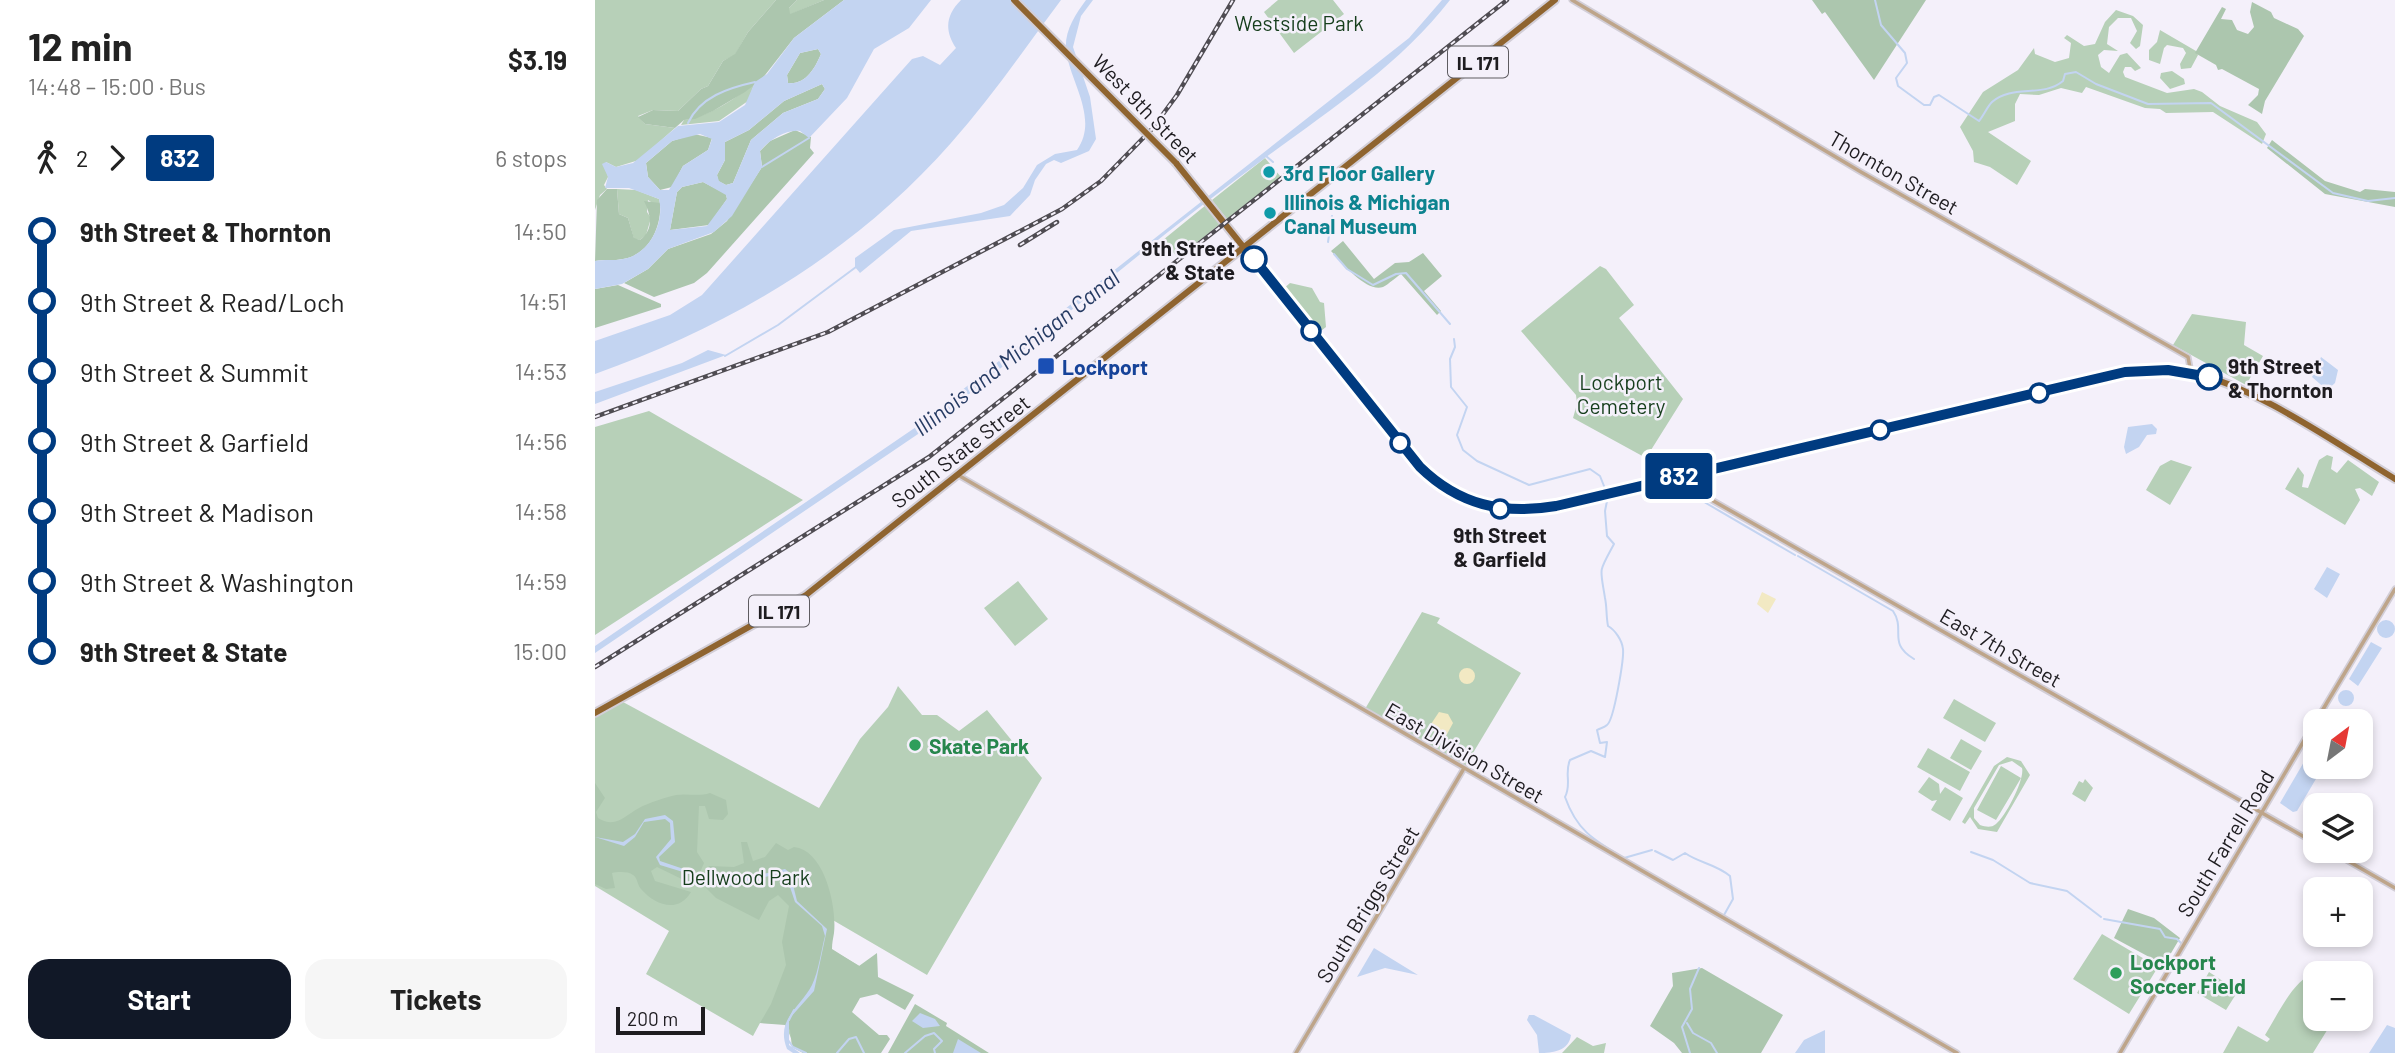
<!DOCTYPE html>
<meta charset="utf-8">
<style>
:root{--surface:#fff;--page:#f6f6f6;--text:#222;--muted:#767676;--accent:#111827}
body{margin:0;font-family:Barlow,sans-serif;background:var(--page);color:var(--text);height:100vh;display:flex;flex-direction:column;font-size:26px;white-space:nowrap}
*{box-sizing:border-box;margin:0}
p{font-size:23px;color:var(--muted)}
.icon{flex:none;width:38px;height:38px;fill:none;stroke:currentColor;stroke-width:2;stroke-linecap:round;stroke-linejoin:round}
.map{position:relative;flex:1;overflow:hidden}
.details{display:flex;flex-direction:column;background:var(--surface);width:595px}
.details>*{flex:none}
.badge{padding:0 14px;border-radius:5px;font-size:24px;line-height:46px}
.needle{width:46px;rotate:32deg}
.tools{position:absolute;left:1708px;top:709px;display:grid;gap:14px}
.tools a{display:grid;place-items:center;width:70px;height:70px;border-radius:14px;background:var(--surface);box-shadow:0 4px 10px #0003;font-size:35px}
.scale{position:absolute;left:21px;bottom:18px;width:89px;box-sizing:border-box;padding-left:7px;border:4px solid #1e1c20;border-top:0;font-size:19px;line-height:24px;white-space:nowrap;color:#1e1c20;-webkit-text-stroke:5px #f4f0fa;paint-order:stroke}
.map>.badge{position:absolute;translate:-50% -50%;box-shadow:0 0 0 4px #fff}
.legs{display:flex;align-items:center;gap:10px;height:77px;padding:0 28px;font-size:23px}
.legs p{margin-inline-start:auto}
.summary{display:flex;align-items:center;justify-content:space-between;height:119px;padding:0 28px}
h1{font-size:38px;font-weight:700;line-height:52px}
.primary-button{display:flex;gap:14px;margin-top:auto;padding:14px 28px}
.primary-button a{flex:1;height:80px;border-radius:21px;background:var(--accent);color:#fff;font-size:28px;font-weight:700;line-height:80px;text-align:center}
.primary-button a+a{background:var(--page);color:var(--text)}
ul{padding:0 28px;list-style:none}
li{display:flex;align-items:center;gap:24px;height:70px;font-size:26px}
li i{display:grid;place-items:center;width:10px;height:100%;margin:0 9px;background:currentColor}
li i::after{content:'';width:18px;height:18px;margin:-9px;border:5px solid;border-radius:50%;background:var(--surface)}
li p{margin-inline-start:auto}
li:first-child i{background:linear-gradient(#0000 50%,currentColor 0)}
li:last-child i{background:linear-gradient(currentColor 50%,#0000 0)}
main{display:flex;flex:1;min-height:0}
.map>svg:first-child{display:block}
.green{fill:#b7d0b8;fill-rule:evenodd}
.forest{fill:#acc6ae}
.sand{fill:#f2e9c3}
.water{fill:#c3d4f1;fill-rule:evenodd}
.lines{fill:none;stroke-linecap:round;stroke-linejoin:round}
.stream{stroke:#c3d4f1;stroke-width:2}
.canal{stroke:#c3d4f1;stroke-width:3.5}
.minor-casing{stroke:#d2ced7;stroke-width:7}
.major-casing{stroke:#d2ced7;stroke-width:10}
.minor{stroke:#bea58a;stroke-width:3.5}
.major{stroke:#8f642f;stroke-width:6}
.rail-casing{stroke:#4f4c52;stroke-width:4.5}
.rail{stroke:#f4f0fa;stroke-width:2;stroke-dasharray:5;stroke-linecap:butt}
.major-bridge-casing{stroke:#d2ced7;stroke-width:10;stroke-linecap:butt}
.major-bridge{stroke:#8f642f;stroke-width:6}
.line-1-casing{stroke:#fff;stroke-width:16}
.line-1{stroke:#003b80;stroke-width:10}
.culture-dot{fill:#0f9aa8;stroke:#f4f0fa;stroke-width:2.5}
.stop-1-dot{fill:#fff;stroke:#003b80;stroke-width:3.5}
.transit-dot{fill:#1a4fb4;stroke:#f4f0fa;stroke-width:2.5}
.leisure-dot{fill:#2e9e5b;stroke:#f4f0fa;stroke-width:2.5}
.labels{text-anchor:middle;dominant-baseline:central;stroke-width:5;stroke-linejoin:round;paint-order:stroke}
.shield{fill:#f4f0fa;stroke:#5e5c61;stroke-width:2}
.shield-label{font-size:19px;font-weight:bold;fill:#1e1c20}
.park-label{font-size:21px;fill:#163e1c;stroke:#f4f0fa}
.street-label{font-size:21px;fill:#1e1c20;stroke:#f4f0fa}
.culture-label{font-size:21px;font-weight:bold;fill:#0d838f;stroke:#f4f0fa;text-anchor:start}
.stop-label{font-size:21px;font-weight:bold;fill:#1e1c20;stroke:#f4f0fa;text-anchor:end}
.transit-label{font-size:21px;font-weight:bold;fill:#164399;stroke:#f4f0fa;text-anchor:start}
.leisure-label{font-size:21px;font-weight:bold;fill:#27864d;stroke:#f4f0fa;text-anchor:start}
.water-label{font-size:23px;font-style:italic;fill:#263b63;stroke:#f4f0fa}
</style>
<main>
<section class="details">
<div class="summary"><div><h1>12 min</h1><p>14:48 – 15:00 · Bus</p></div><b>$3.19</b></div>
<div class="legs"><svg class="icon" aria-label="walk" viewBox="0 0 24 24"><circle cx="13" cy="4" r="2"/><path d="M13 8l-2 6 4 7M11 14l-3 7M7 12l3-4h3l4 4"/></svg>2<svg class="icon" aria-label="forward" viewBox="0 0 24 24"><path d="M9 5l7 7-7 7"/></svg><b class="badge" style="background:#003b80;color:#fff">832</b><p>6 stops</p></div>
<ul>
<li><i style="color:#003b80"></i><b>9th Street &amp; Thornton</b><p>14:50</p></li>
<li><i style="color:#003b80"></i><span>9th Street &amp; Read/Loch</span><p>14:51</p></li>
<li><i style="color:#003b80"></i><span>9th Street &amp; Summit</span><p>14:53</p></li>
<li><i style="color:#003b80"></i><span>9th Street &amp; Garfield</span><p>14:56</p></li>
<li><i style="color:#003b80"></i><span>9th Street &amp; Madison</span><p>14:58</p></li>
<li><i style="color:#003b80"></i><span>9th Street &amp; Washington</span><p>14:59</p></li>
<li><i style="color:#003b80"></i><b>9th Street &amp; State</b><p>15:00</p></li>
</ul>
<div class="primary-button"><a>Start</a><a>Tickets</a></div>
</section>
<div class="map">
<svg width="1800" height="1053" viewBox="0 0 1800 1053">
<rect width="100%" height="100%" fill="#f4f0fa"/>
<!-- green -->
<path class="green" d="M0,0H181L153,32L140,55L128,61L113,86L106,89L83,111L58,110L43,116L50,124L80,128L44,160L21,167L11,162L13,177L9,185L12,189L5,195L0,210Z
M202,0H229L194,15V8Z
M683,0H738L749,14L699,53L669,12Z
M1521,10L1538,16L1548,25L1545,46L1541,49L1535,43L1542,31L1536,18H1523L1514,27L1512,44L1523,51L1509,50L1503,55L1506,67L1514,73L1525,55L1532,53L1546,68L1540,71L1536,67H1530L1528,72L1530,77L1572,93L1599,89L1607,92L1625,106L1662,122L1671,134L1667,144L1618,112L1571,113L1565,109L1550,108L1491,87L1487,93L1466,88L1444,95L1425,94L1420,104V121L1393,132L1436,161L1422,185L1395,167L1379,162L1378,151L1365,127L1388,92L1423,70L1439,48L1440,54L1460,62L1474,58L1476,43L1469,38L1472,35L1489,46L1500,44L1510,22Z
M1565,30L1601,51L1603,55L1596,68L1586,69L1585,64L1591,53L1588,48L1572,45L1569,48L1565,64L1554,60V50L1562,42Z
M1577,71L1589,79L1590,84L1575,89L1565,78L1566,73Z
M160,82L153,101L124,121L86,125L89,120C109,119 146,96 160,82Z
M670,158L686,177L632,219L617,200Z
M22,189L41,190L64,199L65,203L59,204L53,200L52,212L56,218L51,235L45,240L39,239L33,218L24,214Z
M611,205L626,223L583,258L568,240Z
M1005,266L1011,269L1039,305L1024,318L1088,399L1051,458L978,418L982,404L981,395L926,331Z
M695,283L717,288L725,302L729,303L731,327L722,334L687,290Z
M1597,314L1651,322L1649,345L1668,356L1651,385L1578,345Z
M54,411L208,500L0,635V427Z
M1732,455L1738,457L1736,469L1742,473L1753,460L1784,482L1777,496L1765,488L1760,489L1765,500L1750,525L1690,489L1703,467L1709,475L1707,487L1713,488L1724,460Z
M1576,460L1597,467L1575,505L1551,490L1565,466Z
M423,581L453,619L420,646L389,608Z
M827,612L845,618L842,623L926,673L869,768L770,709Z
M303,686L327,715H342L364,731L392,710L447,778L332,975L236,919L222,941L268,968L222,1053L196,1038L190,1024L165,1023L158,1036L51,974L74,931L0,886V717L28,702L224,808L265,739L293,707Z
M1359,699L1401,723L1390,742L1348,718Z
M1366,739L1387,751L1376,770L1355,758Z
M1333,748L1375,772L1365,791L1322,767Z
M1412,757L1426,761L1435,775L1402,832L1383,829L1375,817L1370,824L1367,822L1399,766ZM1417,761L1427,768C1430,779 1411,816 1401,824C1396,828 1391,827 1385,825L1379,818V808L1404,765Z
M1406,766L1426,778L1401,820L1382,810Z
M1334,777L1344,784L1345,794L1350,787L1368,798L1355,821L1336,810L1342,800L1337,801L1323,792Z
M1490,779L1498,788L1490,802L1477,794L1484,781L1488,783Z
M1507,934L1563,967L1534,1014L1478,979Z
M1722,970L1714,985L1720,989V1018L1739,1019L1718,1053H1628L1643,1026L1672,1042L1675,1039L1670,1035C1685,1011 1696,983 1722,970Z
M1614,972L1643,991L1631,1010L1602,993Z
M982,1037L998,1046L1011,1043L1009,1053H967Z"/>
<!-- forest -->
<path class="forest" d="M181,0H202L194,8L195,14L229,0H249L199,38L167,79L150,92L118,111L100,119L89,120L80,128L50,124L43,117L58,110L83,111L106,89L113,86L128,61L140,54L153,32Z
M1217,0H1331L1279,80L1230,12L1227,14Z
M1657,2L1676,12L1679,18L1703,29L1709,36L1670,101L1667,114L1653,105L1663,95L1664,89L1627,69L1623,70L1621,65L1600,53L1627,7L1631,9L1626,19L1637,20L1642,30L1653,34L1659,27L1655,12Z
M223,49L226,54C220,68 211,85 193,83L192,75L205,53Z
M227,84L230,89L223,99L188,113L156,140L138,183L131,185L123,181L122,175L130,160V142L154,130L189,101Z
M200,130L216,137L215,148L219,153L112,273L99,283L59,297L29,283L53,269L73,249L116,234L132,221L167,167L165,151L175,141Z
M99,134L117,138L113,150L88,166L77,187L65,190L53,177L51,163L77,141Z
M1677,140L1730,181L1765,192L1770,189L1800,192V207L1730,194L1672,148Z
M108,182L131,194L132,199L114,225L75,230L82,192L87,187Z
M12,189H22L24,214L33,218L39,238L45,240C59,229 56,215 49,201L65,203C67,227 54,255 28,259C19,261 9,259 0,261L2,200Z
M748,241L779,279L800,263L814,262L828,253L847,276L829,291L846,311L842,315L806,274C801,277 794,284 788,287C772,293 747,263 736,251Z
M23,285L66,304V307L0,328V289Z
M0,783L10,798L1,812L3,818C21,829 29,816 44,808C53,803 71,797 81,795C93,793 103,797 115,793L131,800L133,814L128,820L114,819L110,806H104L102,852L109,863L101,882L97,884L62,867L56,871L60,881L96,892C83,914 60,905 46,889C42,885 43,878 38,875C33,871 22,872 17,873L20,888L11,889L0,884Z
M146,842H152L158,861L170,857L181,843L193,850L199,847C230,850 242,908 239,933C238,939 237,943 237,949L264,966L282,953L283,977L319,995L310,1010L282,994L265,998L257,1012L284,1035H292L295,1039L286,1053H208L197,1047L195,1030L190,1025L165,1023L176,1004L191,965L187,942L194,906L183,895L174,901L164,920L121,898L106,883L114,866L139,867L149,863Z
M1533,909L1559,918L1585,938L1569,965L1519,938Z
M1107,968L1188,1015L1166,1053H1087L1079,1043L1055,1026L1078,986L1077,973Z
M320,1004L352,1023L351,1026L394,1053H293Z"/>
<!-- sand -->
<path class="sand" d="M1167,592L1181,599L1173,613L1162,604Z
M864 676a8 8 0 1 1 16 0a8 8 0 1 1-16 0Z
M844,712L853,714L858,723L851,736L834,727Z"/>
<!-- water -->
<path class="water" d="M249,0H336L314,28L279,49L252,98L214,138L205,131C191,129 174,140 165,151L167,167L137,216L119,232L73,249L53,269L27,284L0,289V261C9,259 19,261 28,259C54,255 70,223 64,199L34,188H10L13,177L7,164L11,162L21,167L38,163L83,126L124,122L150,105L160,82L172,74L199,38ZM223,49L226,54C220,68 211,85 193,83L192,75L205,53ZM227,84L230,89L223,99L188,113L156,140L138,183L131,185L124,181L122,175L130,160V142L154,130L189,101ZM105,134L117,139L113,150L88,166L74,190H65L53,177L51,163L77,141ZM108,182L131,195L132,199L112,226L75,230L82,192L87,187Z
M366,0H466C430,48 396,98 356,143C259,253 137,325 0,374V341L75,315L107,295L317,59L328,56L345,65L361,48C349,30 351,15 366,0Z
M491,0H498L486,16L478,47L495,97L501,139L494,151L466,163L459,160L451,164L440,180L435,195L415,216L316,231L265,273L260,267V258L299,230L386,213L409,205L428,188L442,165L460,154L482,150C503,120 478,86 472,56C467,35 479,16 491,0Z
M847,0H855C804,66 733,111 666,161C558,240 456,328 352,412L344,413L357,398L814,38Z
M113,350L131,355L0,404V392L87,363Z
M1726,357L1743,370L1740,383L1732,390L1717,377Z
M1557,424L1562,429L1561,434L1552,435L1544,447L1531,454L1529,447L1533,427Z
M324,425H328L326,432L0,653V646L16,635Z
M1732,567L1745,574L1732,598L1719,589Z
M1782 629a9 9 0 1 1 18 0a9 9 0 1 1-18 0Z
M1776,642L1787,648L1763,686L1754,679Z
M1743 698a8 8 0 1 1 16 0a8 8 0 1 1-16 0Z
M1720,743V766L1728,767L1702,811L1698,812L1685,803Z
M70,815L78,821L80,842L64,857L65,861L130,883L190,869L195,873L202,901L232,929L219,991L194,1019V1045L205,1053H198L192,1049C180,1019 206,1007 217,985C224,970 226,951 230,936L227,926L200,902L190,872L134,886L65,865L61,857L76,839L75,823L70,819L49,822L40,837L29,846L0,837L28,842L40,834L50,819Z
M779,948L823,975L790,968L762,977Z
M325,1013L340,1019L345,1026L328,1028L317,1021Z
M934,1015H939L976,1035C974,1051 958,1053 944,1053L942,1035L932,1020Z
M1792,1025L1800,1028V1053H1774Z
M1230,1030V1053H1200L1209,1040Z
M363,1039L386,1053H358Z"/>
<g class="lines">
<!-- stream -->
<path class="stream" d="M1280,0L1286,25L1310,53L1312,63L1301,78L1303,86L1329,105H1335L1339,97L1344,95L1384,121C1389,115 1392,107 1397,102C1417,84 1448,98 1468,81L1470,74L1481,72L1501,84L1553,104L1616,103L1738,193L1773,201L1800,198
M93,123C105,97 133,88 160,82
M671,156L678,162
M167,167L214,138
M733,242L737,216
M739,254L752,269L778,285L801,274L811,273L855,324
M859,339L860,347L855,359L856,387L872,407L862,435L868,450L882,461L934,485L995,469L1005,476L1011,491
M130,356L183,325L261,267
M1043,492L1050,491L1077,501L1104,499L1200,555
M1013,496L1010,511L1012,536L1019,544C1003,574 1005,566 1010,598C1012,607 1011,616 1013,626C1020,630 1027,640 1028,649C1029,659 1019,720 1012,725C1009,728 1005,728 1002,730L1005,743L1012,742L1010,757L996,751L975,760C969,773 977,784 970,797C982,831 999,840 1029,858L1057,850
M1015,497L1038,494
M1203,556L1298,611C1311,630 1292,643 1319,659
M1060,851L1078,860L1090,853C1104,863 1121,864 1135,876L1138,899L1129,915
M1376,852L1398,860L1435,883L1472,891L1506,917
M1509,919L1565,929L1570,937L1582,939L1587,944
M194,1020L199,1010
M1092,1023L1098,1033L1116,1043L1122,1053
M193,1040L198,1047L211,1053
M242,1053L254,1039L261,1037L269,1053
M310,1053L330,1036L339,1033L347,1041L339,1049L340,1053
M1095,1053L1087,1027L1097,1009L1095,989L1104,968"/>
<!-- canal -->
<path class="canal" d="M327,426L346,412"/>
<!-- minor casing -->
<g class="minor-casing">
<path id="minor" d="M977,0L1266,172L1593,357L1596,373
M363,475L1362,1053
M1078,478L1720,843
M1721,721L1800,589
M1734,850L1800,888
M701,1053L868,770
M1525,1053L1720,722"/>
</g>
<!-- major casing -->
<g class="major-casing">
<path id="major" d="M581,163L825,467C864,505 908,515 961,506L1499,379C1531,371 1562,367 1595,373C1654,382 1747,447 1800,479
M0,713L211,595L960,0"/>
</g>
<!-- minor -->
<use href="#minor" class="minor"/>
<!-- major -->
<use href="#major" class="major"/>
<!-- rail casing -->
<g class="rail-casing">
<path id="rail" d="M425,245L462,222
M0,417L233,332L467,209L506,181L557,129L582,95L638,0
M0,667L334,457L912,0"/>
</g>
<!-- rail -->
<use href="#rail" class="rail"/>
<!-- major-bridge casing -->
<g class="major-bridge-casing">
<path id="major-bridge" d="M419,0L581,163"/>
</g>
<!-- major-bridge -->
<use href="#major-bridge" class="major-bridge"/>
</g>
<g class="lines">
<!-- line-1 casing -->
<g class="line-1-casing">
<path id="line-1" d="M659,259L825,467C864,505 908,515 961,506L1530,372L1573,370L1614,377"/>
</g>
<!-- line-1 -->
<use href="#line-1" class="line-1"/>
</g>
<!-- markers -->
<g class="culture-dot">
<circle cx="674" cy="172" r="7"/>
<circle cx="675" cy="213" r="7"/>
</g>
<g class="stop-1-dot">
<circle cx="659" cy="259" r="12"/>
<circle cx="716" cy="331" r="9"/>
<circle cx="1614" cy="377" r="12"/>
<circle cx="1444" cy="393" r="9"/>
<circle cx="1285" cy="430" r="9"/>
<circle cx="805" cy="443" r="9"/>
<circle cx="905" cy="509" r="9"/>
</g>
<rect class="transit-dot" x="442" y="357" width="18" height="18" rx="3.5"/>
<g class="leisure-dot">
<circle cx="320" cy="745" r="7"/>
<circle cx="1521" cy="973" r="7"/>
</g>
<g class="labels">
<!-- shield labels -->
<g class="shield">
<rect x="853" y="46.5" width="60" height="31" rx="5"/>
<rect x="154" y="595.5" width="60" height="31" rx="5"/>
</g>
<g class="shield-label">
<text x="883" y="62">IL 171</text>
<text x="184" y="611">IL 171</text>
</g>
<!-- park labels -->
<g class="park-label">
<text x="704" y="22">Westside Park</text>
<text x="1026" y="381">Lockport<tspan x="1026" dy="24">Cemetery</tspan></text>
<text x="151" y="876">Dellwood Park</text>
</g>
<!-- street labels -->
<g class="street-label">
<text transform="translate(551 108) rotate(46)">West 9th Street</text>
<text transform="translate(1299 172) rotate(30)">Thornton Street</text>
<text transform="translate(365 451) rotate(-38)">South State Street</text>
<text transform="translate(1406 647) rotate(30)">East 7th Street</text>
<text transform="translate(870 752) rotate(30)">East Division Street</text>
<text transform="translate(1630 843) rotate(-59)">South Farrell Road</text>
<text transform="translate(772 904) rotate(-59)">South Briggs Street</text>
</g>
<!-- culture labels -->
<g class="culture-label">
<text x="688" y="172">3rd Floor Gallery</text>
<text x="689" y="201">Illinois &amp; Michigan<tspan x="689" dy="24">Canal Museum</tspan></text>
</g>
<!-- stop labels -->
<g class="stop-label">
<text x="640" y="247">9th Street<tspan x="640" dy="24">&amp; State</tspan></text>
<text x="1633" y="365" text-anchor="start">9th Street<tspan x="1633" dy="24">&amp; Thornton</tspan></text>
<text x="905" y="534" text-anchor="middle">9th Street<tspan x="905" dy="24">&amp; Garfield</tspan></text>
</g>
<!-- transit labels -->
<g class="transit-label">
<text x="467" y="366">Lockport</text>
</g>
<!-- leisure labels -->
<g class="leisure-label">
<text x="334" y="745">Skate Park</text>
<text x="1535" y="961">Lockport<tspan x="1535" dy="24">Soccer Field</tspan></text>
</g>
<!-- water labels -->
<g class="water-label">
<text transform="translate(421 352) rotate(-38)">Illinois and Michigan Canal</text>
</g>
</g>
</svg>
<div class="tools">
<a><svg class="needle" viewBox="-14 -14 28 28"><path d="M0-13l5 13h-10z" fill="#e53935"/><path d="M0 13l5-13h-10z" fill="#767676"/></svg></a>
<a><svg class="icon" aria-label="layers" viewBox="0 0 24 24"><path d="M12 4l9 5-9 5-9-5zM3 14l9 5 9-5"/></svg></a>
<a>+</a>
<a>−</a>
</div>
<div class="scale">200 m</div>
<b class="badge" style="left:1084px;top:476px;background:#003b80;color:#fff">832</b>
</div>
</main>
